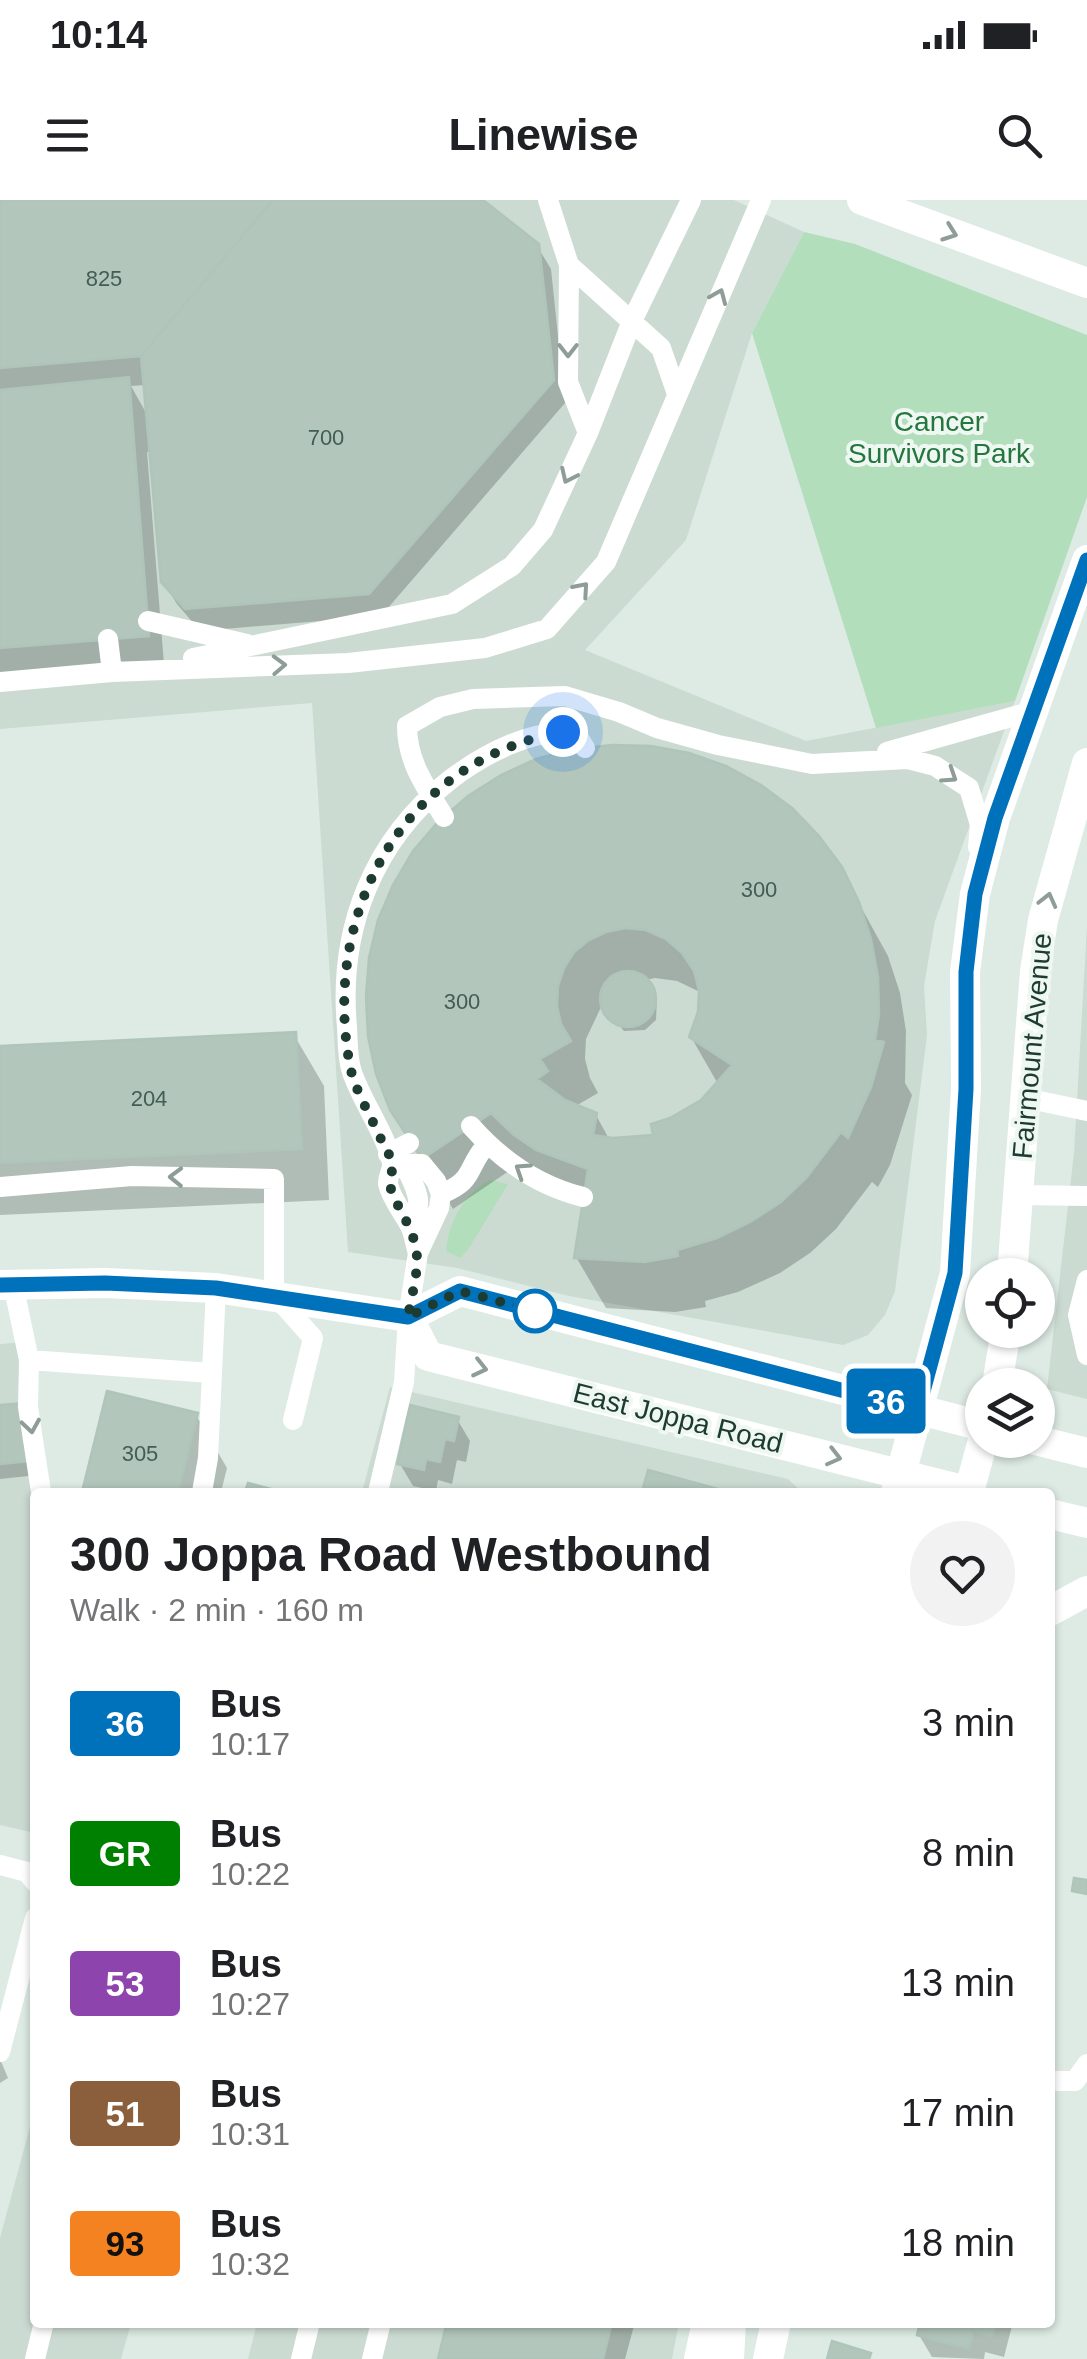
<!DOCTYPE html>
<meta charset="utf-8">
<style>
:root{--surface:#fff;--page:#f2f2f2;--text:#202124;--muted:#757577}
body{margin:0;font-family:Arial,sans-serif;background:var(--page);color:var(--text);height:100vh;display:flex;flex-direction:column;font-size:38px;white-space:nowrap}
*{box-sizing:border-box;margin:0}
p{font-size:32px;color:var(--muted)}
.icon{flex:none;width:55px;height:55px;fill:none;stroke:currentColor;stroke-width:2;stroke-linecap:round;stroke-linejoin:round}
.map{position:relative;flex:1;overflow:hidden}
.drawer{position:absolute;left:30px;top:1288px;width:1025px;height:840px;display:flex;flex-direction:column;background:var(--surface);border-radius:10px;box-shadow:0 2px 8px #0004}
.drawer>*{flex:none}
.badge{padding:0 20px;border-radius:8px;font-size:35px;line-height:65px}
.controls{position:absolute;left:965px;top:1058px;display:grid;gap:20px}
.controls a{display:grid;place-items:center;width:90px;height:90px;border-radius:50%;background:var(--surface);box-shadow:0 2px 8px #0004;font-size:50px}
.you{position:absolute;width:50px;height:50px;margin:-25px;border:8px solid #fff;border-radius:50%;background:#1a73e8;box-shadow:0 0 0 15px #1a73e833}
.map>.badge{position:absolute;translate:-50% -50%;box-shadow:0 0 0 5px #fff}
.round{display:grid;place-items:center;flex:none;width:105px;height:105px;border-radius:52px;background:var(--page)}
.headline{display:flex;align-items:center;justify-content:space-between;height:170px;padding:0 40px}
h1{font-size:48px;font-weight:800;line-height:75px}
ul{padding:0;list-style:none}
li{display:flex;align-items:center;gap:30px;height:130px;padding:0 40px}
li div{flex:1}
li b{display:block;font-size:38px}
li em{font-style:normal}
li .badge{min-width:110px;font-weight:700;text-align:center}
.status{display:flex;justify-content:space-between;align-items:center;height:70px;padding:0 50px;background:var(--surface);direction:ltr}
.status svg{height:28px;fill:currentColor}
header{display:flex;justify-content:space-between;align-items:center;height:130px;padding:0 40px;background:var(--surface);font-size:45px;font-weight:800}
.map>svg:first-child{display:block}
.built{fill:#cbdbd2}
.green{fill:#b3debc}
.shadow{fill:#0003;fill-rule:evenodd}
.building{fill:#b2c6bc;stroke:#afc5ba;stroke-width:2.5;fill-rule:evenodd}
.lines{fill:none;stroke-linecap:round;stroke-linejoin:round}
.lane{stroke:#fff;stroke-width:20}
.secondary{stroke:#fff;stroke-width:30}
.oneway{stroke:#8e9d98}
.line-casing{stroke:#fff;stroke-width:22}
.line{stroke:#0072bc;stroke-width:15}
.walk{stroke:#1d3b31;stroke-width:10;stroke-dasharray:0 18}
.stop-dot{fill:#fff;stroke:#0072bc;stroke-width:5}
.labels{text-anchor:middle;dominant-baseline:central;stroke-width:8;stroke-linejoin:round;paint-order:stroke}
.number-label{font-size:22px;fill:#425e54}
.park-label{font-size:28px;fill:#24763e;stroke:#eef7f2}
.street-label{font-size:28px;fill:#1d3b31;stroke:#eef7f2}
</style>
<div class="status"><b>10:14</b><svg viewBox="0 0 49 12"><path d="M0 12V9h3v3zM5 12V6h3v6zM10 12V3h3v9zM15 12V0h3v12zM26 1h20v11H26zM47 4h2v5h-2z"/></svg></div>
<header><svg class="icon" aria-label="menu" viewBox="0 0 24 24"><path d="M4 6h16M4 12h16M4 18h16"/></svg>Linewise<svg class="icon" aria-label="search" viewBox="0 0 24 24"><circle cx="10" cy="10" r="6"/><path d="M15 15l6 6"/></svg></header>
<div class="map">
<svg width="1087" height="2159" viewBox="0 0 1087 2159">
<rect width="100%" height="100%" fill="#ddebe4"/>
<!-- built -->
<path class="built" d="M0,0H734L804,32L752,133L686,340L585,450L806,541L1015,501L935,721L924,786L927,835L895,1091L885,1115L868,1135L843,1145L569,1096L457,1068L348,1052L312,503L0,529Z
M1087,726V1199L1047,1189L1074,953Z
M24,1142L35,1292V1633L0,1625V1144Z
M390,1187L788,1279L802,1292H362Z
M35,1908V2122L131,2123L121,2159H0V2038Z
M257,2123H679L672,2159H248Z"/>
<!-- green -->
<path class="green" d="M804,32L855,44L1087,135V297L1015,501L876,528L752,133Z
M490,980L508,984L468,1050L460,1058L446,1051C449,1022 463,994 490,980Z"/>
<!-- shadow -->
<path class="shadow" d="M0,0H479L537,46L551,69L565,203L381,416L200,431L177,404L163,381L152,251L147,252L164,464L0,478ZM146,185L149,218L131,186Z
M840,669L888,756L900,793L906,831L905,883L912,895L890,965L878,987L872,982L836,1029L810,1053L780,1073L738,1092L705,1101L706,1107L675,1112L606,1108L576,1057L584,1007L522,962L453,1009L392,909L371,758ZM655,778L677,781L702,793L701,813L691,837L718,884L703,902L671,920L656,937L609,939L596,915L574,907L598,893L590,878L585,859L586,839L602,805L624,831L645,830L656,820L657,797L645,780Z
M294,835L324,886L329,1000L0,1015V849Z
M109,1194L196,1215L227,1268L221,1292H84Z
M0,1208L38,1275L0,1279Z
M457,1219L470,1241L466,1262L457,1260L452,1284L438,1280L436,1291L413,1286L400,1264Z
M0,1859L8,1878L0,1883Z
M449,2122H635L625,2159H440Z
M922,2122H1013L1004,2157L985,2152L984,2159L932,2157L919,2135Z"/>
<!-- building -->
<path class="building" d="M0,0H273L141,156L0,168Z
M273,0H483L539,44L554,180L369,394L185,409L161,382L141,156Z
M129,177L149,436L0,448V190Z
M613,545L651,546L689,553L726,566L761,585L792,608L819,636L842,667L859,702L871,739L878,777L879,814L875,840L884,842L871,887L848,938L841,932L807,977L781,1002L750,1022L717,1038L677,1050L678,1056L645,1062L574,1058L588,969L536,950L514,935L491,913L422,959L390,910L376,874L368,836L366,797L369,758L378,720L393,685L413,651L438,622L468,596L501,575L536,559L574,549ZM625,728L646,730L666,739L682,753L694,771L699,791L698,812L689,837L732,865L701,900L670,918L651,924L653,935L613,938L593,935L597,913L565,900L537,879L548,871L540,859L571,841L561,824L557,806L558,786L564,768L574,752L589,740L606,732Z
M600 799a28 28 0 1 1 56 0a28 28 0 1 1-56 0Z
M296,832L302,949L0,963V846Z
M107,1191L198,1213L178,1292H82Z
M24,1203L31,1261L0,1264V1205Z
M410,1205L459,1217L454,1241L445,1239L440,1262L426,1259L424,1270L397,1264Z
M648,1270L729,1292H642Z
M248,1283L282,1292H245Z
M1074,1678L1087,1680V1694L1072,1691Z
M447,2122H612L603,2159H438Z
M920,2122H996L992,2136L973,2131L969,2149L917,2135Z
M832,2141L871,2153L869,2159H827Z"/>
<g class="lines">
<!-- lane -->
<path class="lane" d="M548,0L569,65L568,182L588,233
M569,65L661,148L677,194
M148,421L247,444
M108,439L112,472
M193,458L452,404L512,366L543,330L588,233L632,121L691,0
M0,482L112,472L348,463L485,448L547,429L606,362L761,0
M887,552L1033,511
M444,617C426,587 407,562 407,526L440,507L473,499L565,496L619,512L657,528L718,545L812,564L908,559L935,566L969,588L980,625L978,647
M1025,898L1087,911
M471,926C501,960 539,986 583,997
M388,954L409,943
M393,964L407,970C416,989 426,1006 409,1024
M0,987L132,976L274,979V1094L313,1138L293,1220
M441,994C476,980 465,969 487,944
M1018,995L1087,996
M418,1053C415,1045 414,1032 409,1024C403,1013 391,998 388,984C387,977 393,970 392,963C387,936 361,900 352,872C347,858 348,841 347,827C338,729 373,640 451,579C483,555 536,525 577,535L585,548
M1087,1080L1078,1115L1087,1155
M13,1084L29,1160L28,1207L41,1292
M29,1160L211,1173
M202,1292L208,1258L216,1088
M378,1292L404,1182L408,1117L418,1053L439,1008L441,994L436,981L422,964H393
M0,1665L27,1672L35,1682
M0,1852L35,1718
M1050,1881H1075L1087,1864
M35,2159L44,2122
M301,2159L310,2122
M372,2159L381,2122"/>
<!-- secondary -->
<path class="secondary" d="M862,0L1087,83
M1012,1075L1035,771L1043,720L1087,563
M0,1085L105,1083L216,1088L408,1117L460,1091L982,1226
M408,1117L428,1156L971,1292
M997,1185L1006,1130
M1035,1240L1087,1253
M896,1292L955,1073L966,889L965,772L975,694L995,618L1087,360
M969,1292L983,1240
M1050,1314L1087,1323
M1050,1411L1087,1391
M699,2159L707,2122
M729,2159L731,2122
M768,2159L776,2122"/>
</g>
<!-- one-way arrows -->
<defs><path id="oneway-chevron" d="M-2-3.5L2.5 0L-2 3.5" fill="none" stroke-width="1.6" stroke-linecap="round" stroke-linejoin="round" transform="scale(2.5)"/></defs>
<g class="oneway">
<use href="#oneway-chevron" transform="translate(950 33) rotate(20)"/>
<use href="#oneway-chevron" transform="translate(719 96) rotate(-67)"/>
<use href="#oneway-chevron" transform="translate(568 150) rotate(90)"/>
<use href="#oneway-chevron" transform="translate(568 276) rotate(115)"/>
<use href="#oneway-chevron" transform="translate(582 389) rotate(-49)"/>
<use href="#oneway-chevron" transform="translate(279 465) rotate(-2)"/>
<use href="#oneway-chevron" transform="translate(950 576) rotate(33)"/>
<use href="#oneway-chevron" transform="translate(1048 700) rotate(-76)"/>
<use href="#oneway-chevron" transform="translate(522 970) rotate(-147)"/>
<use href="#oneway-chevron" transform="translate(176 977) rotate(-179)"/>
<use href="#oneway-chevron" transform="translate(480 1168) rotate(13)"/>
<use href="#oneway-chevron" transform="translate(31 1226) rotate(81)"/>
<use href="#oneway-chevron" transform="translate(834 1257) rotate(14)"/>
</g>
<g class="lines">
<!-- line casing -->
<g class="line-casing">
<path id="line" d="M0,1085L105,1083L216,1088L408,1117L460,1091L918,1210L955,1073L966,889V772L975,694L995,618L1087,360"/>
</g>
<!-- line -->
<use href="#line" class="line"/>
<!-- walk -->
<path class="walk" d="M535,1111L460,1091L408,1117C411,1097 420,1069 416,1049C412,1025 397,1009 390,986C387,978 393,973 393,965C392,959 386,949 383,944C373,919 355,892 350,866C321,713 403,560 563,532"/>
</g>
<!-- markers -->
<circle class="stop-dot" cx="535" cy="1111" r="20"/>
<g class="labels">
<!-- number labels -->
<g class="number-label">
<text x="104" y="78">825</text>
<text x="326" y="237">700</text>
<text x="759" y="689">300</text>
<text x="462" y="801">300</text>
<text x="149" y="898">204</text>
<text x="140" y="1253">305</text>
</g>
<!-- park labels -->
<g class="park-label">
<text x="939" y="221">Cancer<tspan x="939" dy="32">Survivors Park</tspan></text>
</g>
<!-- street labels -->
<g class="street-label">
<text transform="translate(1032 846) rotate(-85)">Fairmount Avenue</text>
<text transform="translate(678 1218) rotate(14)">East Joppa Road</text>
</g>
</g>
</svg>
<div class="controls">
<a><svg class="icon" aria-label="locate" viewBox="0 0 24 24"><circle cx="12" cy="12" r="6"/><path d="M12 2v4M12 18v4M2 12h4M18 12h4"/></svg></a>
<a><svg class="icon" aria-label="layers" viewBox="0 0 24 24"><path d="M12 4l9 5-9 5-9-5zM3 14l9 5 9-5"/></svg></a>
</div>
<div class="you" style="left:563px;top:532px"></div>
<b class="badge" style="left:886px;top:1201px;background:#0072bc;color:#fff">36</b>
<section class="drawer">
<div class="headline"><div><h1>300 Joppa Road Westbound</h1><p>Walk · 2 min · 160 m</p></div><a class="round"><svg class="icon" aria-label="heart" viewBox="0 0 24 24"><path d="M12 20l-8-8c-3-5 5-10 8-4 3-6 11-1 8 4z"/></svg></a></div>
<ul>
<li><span class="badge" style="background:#0072bc;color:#fff">36</span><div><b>Bus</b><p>10:17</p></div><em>3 min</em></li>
<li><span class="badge" style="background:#008000;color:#fff">GR</span><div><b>Bus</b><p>10:22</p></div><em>8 min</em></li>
<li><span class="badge" style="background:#8e44ad;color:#fff">53</span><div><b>Bus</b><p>10:27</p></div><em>13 min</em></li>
<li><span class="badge" style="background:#8b5e3c;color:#fff">51</span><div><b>Bus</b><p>10:31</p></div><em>17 min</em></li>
<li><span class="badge" style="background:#f58220;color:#111">93</span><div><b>Bus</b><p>10:32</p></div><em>18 min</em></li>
</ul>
</section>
</div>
